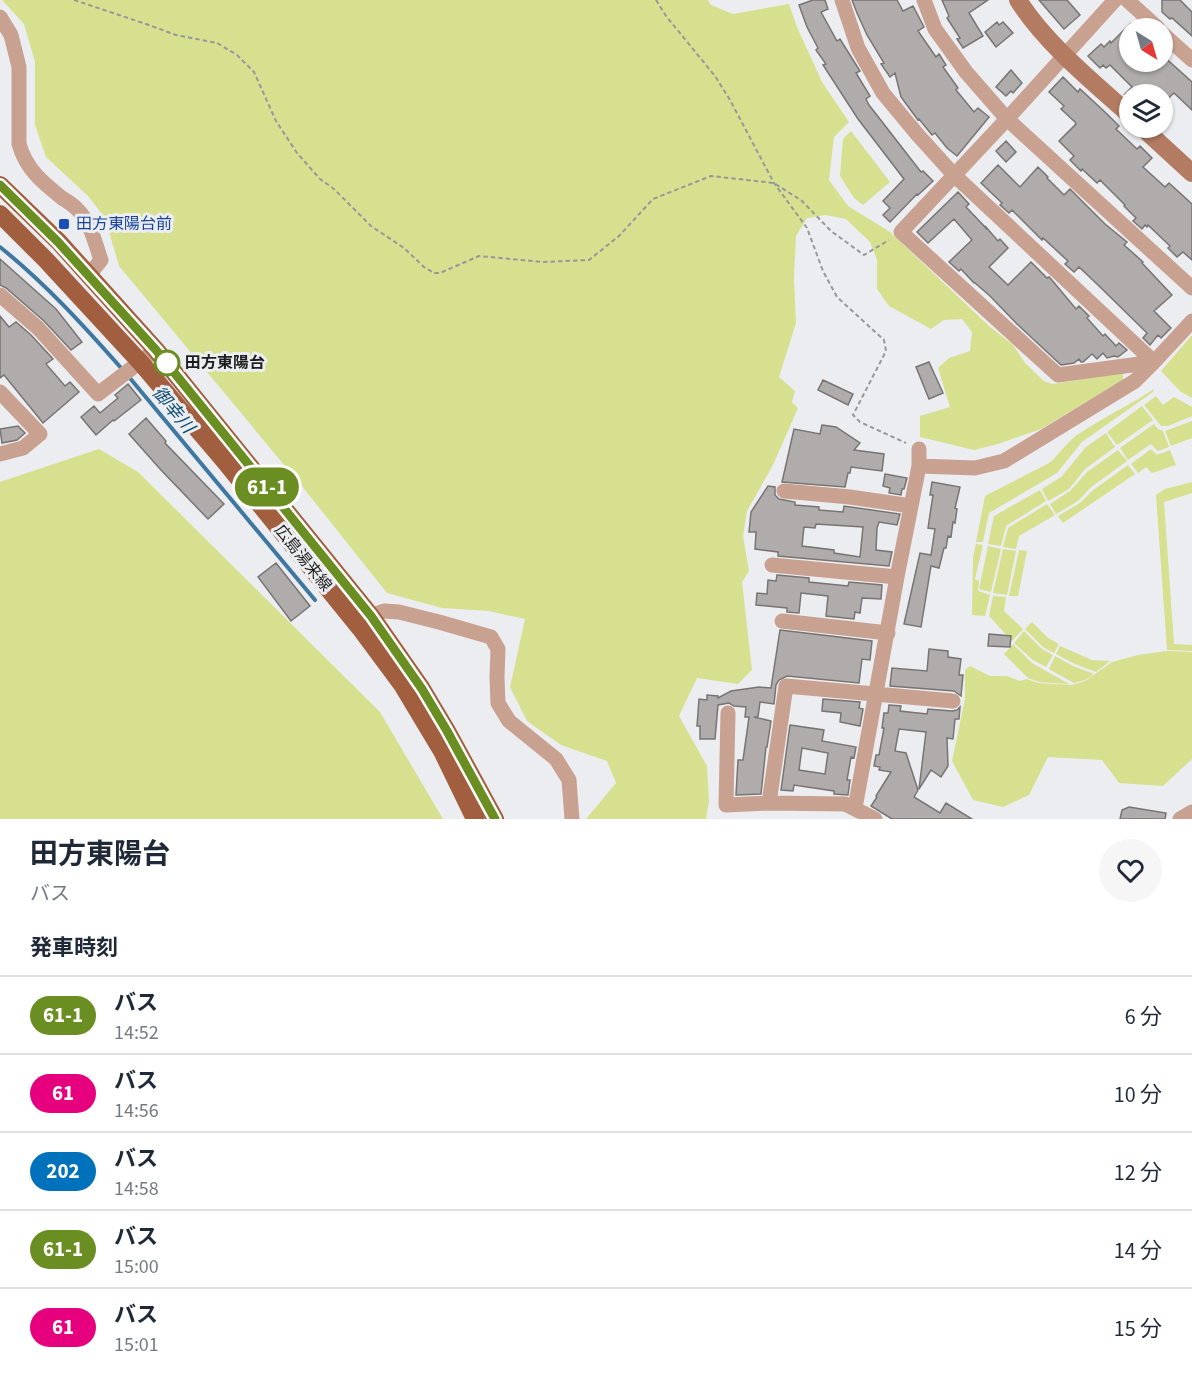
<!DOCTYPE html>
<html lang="ja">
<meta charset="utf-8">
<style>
:root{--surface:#fff;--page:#f6f6f7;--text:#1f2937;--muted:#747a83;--line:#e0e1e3}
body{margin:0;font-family:"Source Sans 3","Noto Sans JP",sans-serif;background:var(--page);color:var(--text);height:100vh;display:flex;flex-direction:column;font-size:22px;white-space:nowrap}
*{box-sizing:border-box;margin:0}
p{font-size:20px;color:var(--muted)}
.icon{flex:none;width:33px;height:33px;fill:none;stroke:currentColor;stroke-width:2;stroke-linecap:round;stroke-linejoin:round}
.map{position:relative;height:819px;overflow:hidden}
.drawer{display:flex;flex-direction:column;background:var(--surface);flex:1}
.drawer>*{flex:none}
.badge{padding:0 12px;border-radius:20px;font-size:21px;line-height:39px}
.needle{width:39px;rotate:143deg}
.tools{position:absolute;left:1119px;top:18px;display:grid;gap:12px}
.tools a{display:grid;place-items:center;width:54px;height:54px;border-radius:50%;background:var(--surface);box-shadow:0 2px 4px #0004;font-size:30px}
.map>.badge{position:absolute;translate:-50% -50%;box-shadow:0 0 0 3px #fff}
h2{padding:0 30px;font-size:22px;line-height:54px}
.round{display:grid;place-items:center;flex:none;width:63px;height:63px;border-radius:32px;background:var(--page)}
.head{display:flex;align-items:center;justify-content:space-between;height:102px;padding:0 30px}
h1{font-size:28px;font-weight:700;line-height:45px}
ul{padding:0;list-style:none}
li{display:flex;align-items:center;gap:18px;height:78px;padding:0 30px;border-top:2px solid var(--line)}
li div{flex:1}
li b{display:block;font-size:22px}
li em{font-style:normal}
li .badge{min-width:66px;font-weight:700;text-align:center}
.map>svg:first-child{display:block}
.green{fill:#d7e08e}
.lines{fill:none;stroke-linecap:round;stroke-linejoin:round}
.stream{stroke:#3e78a0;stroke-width:4}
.building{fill:#b0acac;stroke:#777473;stroke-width:1.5;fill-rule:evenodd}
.path{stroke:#97989a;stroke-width:2;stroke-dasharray:4.5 3;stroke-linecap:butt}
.street{stroke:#c8a190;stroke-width:15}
.secondary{stroke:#b27b62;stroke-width:18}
.primary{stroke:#a25f3f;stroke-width:18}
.line-casing{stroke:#fff;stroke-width:14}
.line{stroke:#6b8e23;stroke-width:9}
.transit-dot{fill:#1a4fb4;stroke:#ecedf1;stroke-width:2}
.stop-dot{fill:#fff;stroke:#6b8e23;stroke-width:3}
.labels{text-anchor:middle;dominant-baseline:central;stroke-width:6;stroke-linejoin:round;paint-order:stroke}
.transit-label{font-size:16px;fill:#164399;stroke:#ecedf1;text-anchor:start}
.stop-label{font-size:16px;font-weight:bold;fill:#1e1e1f;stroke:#ecedf1;text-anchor:start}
.street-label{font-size:16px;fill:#1e1e1f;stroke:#ecedf1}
.water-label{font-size:18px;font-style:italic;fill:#0d4c72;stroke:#ecedf1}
</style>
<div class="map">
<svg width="1192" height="819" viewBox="0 0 1192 819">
<rect width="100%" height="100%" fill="#ecedf1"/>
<!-- green -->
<path class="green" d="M2,0H708L711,5L733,14L789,4L797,27L822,82L849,122L834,137L829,180L848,206L890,232L989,326L1013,345L1026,364L1044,381L1053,384L1123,373V380L1041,429L998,444L974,450L920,437V416L950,407L938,368L949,358L970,351L972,332L962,319L944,320L931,329L889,306L877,289V260L870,242L846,219L826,215L807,218L796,236L794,278L796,323L779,377L795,391L792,402L798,408L773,465L747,511L743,536L749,571L742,582L752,670L738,684L697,678L679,716L707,766L709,801L706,819H586L616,783L607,761L561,745L527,721L510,687L525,619L489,611L442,608L387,593L309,495L119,266L105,218L88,196L46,157L35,125V62L24,24Z
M851,131L890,182L863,205L854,198L840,176L843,139Z
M1192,335V398L1181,392L1161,371Z
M1154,389L1153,392L1082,442L1057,473L989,513L983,542H976L985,496L1049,463C1060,454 1068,440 1080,433C1104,417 1130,405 1154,389Z
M1156,396L1163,405L1174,397L1192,407V416L1168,426H1161L1144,405Z
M1142,406L1153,420L1117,445L1107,432Z
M1192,421V438L1171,446L1165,431Z
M1154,424L1158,429L1163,431L1169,447L1158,451L1151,444L1128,460L1120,448Z
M1106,433L1115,447L1085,469L1069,489L1048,501L1042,489L1061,477L1086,447Z
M99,449L138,472L380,712L443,819H0V482Z
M1151,449L1157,455L1170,450L1176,465L1152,473L1146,467L1138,473L1131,464Z
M1118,450L1127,461L1090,488L1078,501L1056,514L1050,504L1070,491L1087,472Z
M1128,465L1135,474L1063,523L1058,516L1080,503L1092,491Z
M1192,482V493L1164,502L1174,644L1192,645V651L1167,650L1156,495L1165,489Z
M1040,490L1046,501L1006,526L1001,546L988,544L994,516Z
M1047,504L1055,515L1019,536L1016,549L1003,547L1008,528Z
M976,544L983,545L975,579L979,581L978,591L990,595L985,616L972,615L973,557Z
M988,546L1001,549L991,592L979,589Z
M1003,549L1016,551L1007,595L993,593Z
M1019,550L1027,551L1018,596H1009Z
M993,596L1006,597L1004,611L1023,629L1012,641L989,616Z
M1032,622L1048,638L1059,644L1054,653L1043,647L1025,629Z
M1024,631L1042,649L1053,655L1046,667L1033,660L1014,643Z
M1013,644L1032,663L1069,684L1039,682L1028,678L1004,654Z
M1060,646L1092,660L1110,661L1096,672L1075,664L1056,654Z
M1167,651L1192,652V759L1163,786L1119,783L1102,760L1048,757L1029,795L1003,807L973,800L952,761L965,699V670L970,666L990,676H1007L1020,681L1027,679L1038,683L1072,685L1085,681L1112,662L1138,655Z
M1055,656L1073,666L1094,674L1085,680L1074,683L1049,669Z"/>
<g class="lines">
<!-- stream -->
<path class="stream" d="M0,247C45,283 84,326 122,369
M129,377L315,600"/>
</g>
<!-- building -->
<path class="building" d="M813,0H825L828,9L821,12L837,41L840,39L860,71L856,73L870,96L866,99L869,105L921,172L923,171L933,181L918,195L917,194L890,222L883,215L890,208L883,201L904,179L858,119L823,65L826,64L816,50L818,48L807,27L799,5Z
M852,0H897L903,11L913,6L924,27L918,31L936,57L939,54L946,65L943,67L958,88L956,90L974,112L978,108L989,117L957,156L947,148L935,133L932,135L919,119L918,120L901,97L895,73L890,77L881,64L884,63L867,35L857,13Z
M942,0H988L969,13L983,36L963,48L957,39L960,38L947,18L949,16Z
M1039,0H1067L1080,15L1064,29Z
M1162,0H1180L1192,12V36L1172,18L1170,19L1162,12Z
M997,22L999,25L1003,22L1013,33L996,47L985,32Z
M1130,24V62H1133L1140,68L1146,62H1162V55L1192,82V110L1174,93L1162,104V94H1125L1132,87L1110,65L1106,68L1103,65L1100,68L1088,56L1101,44L1104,47L1110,41L1111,43Z
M1011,70L1022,83L1013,93L1011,91L1006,96L996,87Z
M1063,77L1078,92L1080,89L1107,114L1119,126L1116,129L1137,149L1140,146L1152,158L1143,167L1165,187L1169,183L1192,204V260L1183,252L1177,257L1168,248L1170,246L1148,225L1147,227L1145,225L1142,229L1133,221L1136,218L1124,206L1125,205L1100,180L1097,183L1082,169L1081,171L1070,160L1074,156L1059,141L1076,124L1075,122L1061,109L1064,106L1049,92Z
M1006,141L1016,152L1006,162L996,151Z
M998,165L1020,187L1038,167L1048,177L1047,178L1064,195L1070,189L1105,224L1127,242L1124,245L1143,262L1142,263L1172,295L1154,311L1171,328L1161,338L1158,335L1150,345L1143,338L1147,333L1098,285L1079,267L1074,272L1065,264L1068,261L1043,238L1042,240L1012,210L1009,213L1000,205L1002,203L981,183Z
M958,192L969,204L966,207L986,228V227L998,241L1000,239L1008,248L989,267L1008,285L1031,262L1047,278L1049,277L1051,279L1076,309L1079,306L1089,316L1087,318L1103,336L1105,334L1116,346L1119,343L1127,350L1118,357L1114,356L1107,358L1103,353L1097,359L1092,354L1083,362H1081L1079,359L1074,363L1061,365L1017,324L990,296L975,283H974L961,269L959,271L949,262L972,240L954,219L928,243L917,232Z
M0,259L56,309L82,342L71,350L44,321L6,288L0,285Z
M0,316L9,327L16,322L31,335L53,359L46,364L65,386L70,382L79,392L43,423L4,375L0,378Z
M929,362L943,393L929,399L916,367Z
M823,380L853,394L848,405L818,390Z
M128,384L141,400L114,421L113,420L96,435L81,417L94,406L100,413L118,398L115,395Z
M146,418L166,441L165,443L224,504L208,519L161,470L129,434Z
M822,425L836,427L860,443L854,450L884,454L882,471L851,467L850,473H848L845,487L782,482L794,429L820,434Z
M18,426L25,433L17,440L2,443L0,429Z
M885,474L907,478L904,489H902L901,495L889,493L890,488L883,486Z
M932,482L960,487L955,508L957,509L955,523L953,522L951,537L948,536L946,548H944L939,568L931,566L921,627L904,624L920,553L931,555L935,529L928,528L933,495H930Z
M768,486L775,487V495L779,499L795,502V505L819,507V510L843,512L844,506L900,514L897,525L879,522L877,528L876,550L892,552L889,566L778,556V552L755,549L756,532H749L751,512ZM816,524L863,527L860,557L834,553V550L802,546L804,527L815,528Z
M276,563L310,606L291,621L258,577Z
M777,575L809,578V582L848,586L849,582L882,585L881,599L862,598L860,613L855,612L854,619L826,616L828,596L801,593L799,613L787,612V608L756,605L757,593L767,594L768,580L776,581Z
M780,630L872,641L870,660L862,659L859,683L787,676L779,680L776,685L774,704L760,702L758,717H754L771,721L767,747H766L761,794L736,795L738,760H743L749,717H745L746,707L734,706L729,703L718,705L715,739H700V726H697L699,699L707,700V695L718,696V698L731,691L759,687L771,688Z
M989,634L1011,636L1010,647L988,646Z
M929,649L948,651V657L961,659L959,675H963L961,696L954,691L890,686L892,668L927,671Z
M823,699L860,702L859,708L863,709L860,726L840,722L841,713L822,711Z
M889,705L901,706L900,711L927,714L928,709L952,711L957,710L960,707L959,719H955L953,739L947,738L948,766L941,777L931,770L919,789L926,732L899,729L895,751L906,753L918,790L914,797L940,813L946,803L972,819H892L871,806L877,797L876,796L891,772L879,770L880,767L874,766L876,755H879L884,728H882L884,713H888Z
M790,725L824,730L822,741L856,747L854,758L851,757L847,780H850L848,795L834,794V791L794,785L793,791L781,790ZM802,748L828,753L825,774L799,770Z
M1129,807L1166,813L1165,819H1120L1122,810Z"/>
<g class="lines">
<!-- path -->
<path class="path" d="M74,0L146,24L176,35L217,43L237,55L254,72L276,121L297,153L320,179L334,189L371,226L404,248L424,267L434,273H440L479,256L543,262L589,260L619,236L653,199L711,176L774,183L802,201L831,231L864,255L889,240
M656,0L666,16L715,76L730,100L774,183L807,228L823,271L837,297L884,340L886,351L853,415L860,422L906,443"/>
<!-- street -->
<path class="street" d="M842,0L858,48L883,93L917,134L954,175L1154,362L1135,381L1004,461L975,468L919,466
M924,0L935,29L966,72L1007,119L1192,288
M1115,0L1007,119L901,232L1058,375L1154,362L1192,321
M1127,0L1158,28
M0,17L11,35L19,67V144C26,169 42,182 62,198C67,201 73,205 77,209C91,223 95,243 101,260L89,275
M1162,33L1192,60
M0,295L38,328L98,394L149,355
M0,392L40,434L23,448L0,454
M784,491L850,497L911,506
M772,565L897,577
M782,621L888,633
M364,624L371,616L384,611L399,612L439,622L491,637L498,649L497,677L498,703L509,721L556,759L569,780L572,819
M728,713L726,805L769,803L845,804L875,819
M769,803L786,686L953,701
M855,808L897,577L919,466V449
M1180,819L1192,812"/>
<!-- secondary -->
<path class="secondary" d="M1018,0C1045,43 1092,81 1130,115
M1143,128L1192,173"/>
<!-- primary -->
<path class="primary" d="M0,185L59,242L156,350L371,616L422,689L447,731L495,819
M0,214L45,259L141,363L227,464L360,628L403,686L442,751L475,819"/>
</g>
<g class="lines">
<!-- line casing -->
<g class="line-casing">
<path id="line" d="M0,185L58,242L156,350L371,616L422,689L447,731L495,819"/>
</g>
<!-- line -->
<use href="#line" class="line"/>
</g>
<!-- markers -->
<rect class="transit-dot" x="58" y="218" width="12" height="12" rx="3"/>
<circle class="stop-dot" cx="167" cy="363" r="12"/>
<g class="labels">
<!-- transit labels -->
<g class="transit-label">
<text x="76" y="224">田方東陽台前</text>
</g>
<!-- stop labels -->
<g class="stop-label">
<text x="185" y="363">田方東陽台</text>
</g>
<!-- street labels -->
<g class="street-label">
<text transform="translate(303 558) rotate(51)">広島湯来線</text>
</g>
<!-- water labels -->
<g class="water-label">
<text transform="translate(173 410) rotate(50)">御幸川</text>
</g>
</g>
</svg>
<div class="tools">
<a><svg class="needle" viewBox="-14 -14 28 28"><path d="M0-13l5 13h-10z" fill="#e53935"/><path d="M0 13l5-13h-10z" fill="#747a83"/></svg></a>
<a><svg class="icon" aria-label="layers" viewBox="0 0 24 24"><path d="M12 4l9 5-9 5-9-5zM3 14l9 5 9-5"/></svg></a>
</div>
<b class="badge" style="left:267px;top:487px;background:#6b8e23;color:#fff">61-1</b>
</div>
<section class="drawer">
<div class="head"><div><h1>田方東陽台</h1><p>バス</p></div><a class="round"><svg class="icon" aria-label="heart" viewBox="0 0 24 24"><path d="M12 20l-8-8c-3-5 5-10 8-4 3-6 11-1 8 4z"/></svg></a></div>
<h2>発車時刻</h2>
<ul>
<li><span class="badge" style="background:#6b8e23;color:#fff">61-1</span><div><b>バス</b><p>14:52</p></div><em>6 分</em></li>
<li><span class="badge" style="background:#e6007e;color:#fff">61</span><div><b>バス</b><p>14:56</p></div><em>10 分</em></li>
<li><span class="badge" style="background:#0072bc;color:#fff">202</span><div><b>バス</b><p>14:58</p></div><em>12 分</em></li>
<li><span class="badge" style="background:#6b8e23;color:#fff">61-1</span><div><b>バス</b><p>15:00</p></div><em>14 分</em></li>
<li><span class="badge" style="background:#e6007e;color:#fff">61</span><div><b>バス</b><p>15:01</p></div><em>15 分</em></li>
</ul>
</section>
